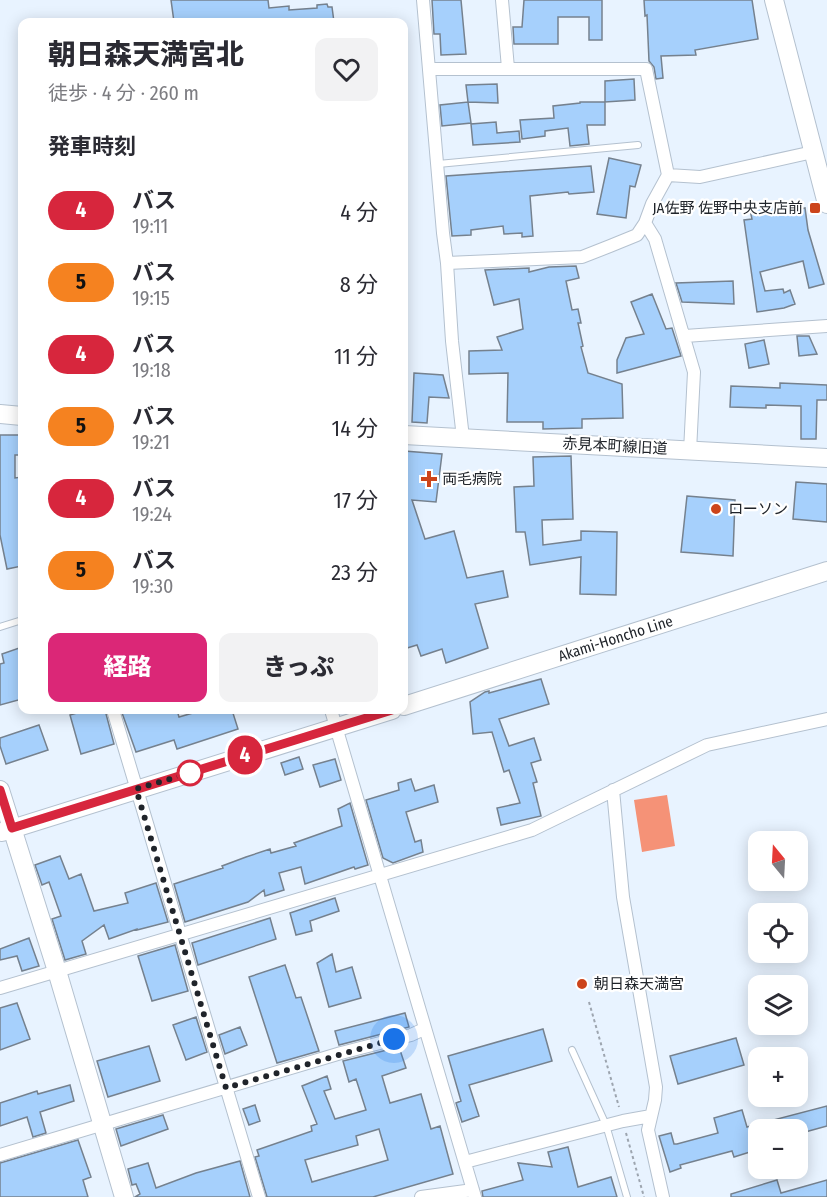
<!DOCTYPE html>
<html lang="ja">
<meta charset="utf-8">
<style>
:root{--surface:#fff;--page:#f2f2f3;--text:#2b2b33;--muted:#7c7c81;--accent:#db2777}
body{margin:0;font-family:"Fira Sans Condensed","Noto Sans JP",sans-serif;background:var(--page);color:var(--text);height:100vh;display:flex;flex-direction:column;font-size:22px;white-space:nowrap}
*{box-sizing:border-box;margin:0}
p{font-size:20px;color:var(--muted)}
.icon{flex:none;width:33px;height:33px;fill:none;stroke:currentColor;stroke-width:2;stroke-linecap:round;stroke-linejoin:round}
.map{position:relative;flex:1;overflow:hidden}
.details{position:absolute;left:18px;top:18px;width:390px;height:696px;display:flex;flex-direction:column;background:var(--surface);border-radius:12px;box-shadow:0 3px 15px #0003}
.details>*{flex:none}
.badge{padding:0 12px;border-radius:20px;font-size:21px;line-height:39px}
.needle{width:39px;rotate:342deg}
.controls{position:absolute;left:748px;top:831px;display:grid;gap:12px}
.controls a{display:grid;place-items:center;width:60px;height:60px;border-radius:12px;background:var(--surface);box-shadow:0 3px 15px #0003;font-size:30px}
.you{position:absolute;width:30px;height:30px;margin:-15px;border:4px solid #fff;border-radius:50%;background:#1a73e8;box-shadow:0 0 0 9px #1a73e833}
.map>.badge{position:absolute;translate:-50% -50%;box-shadow:0 0 0 3px #fff}
h2{padding:0 30px;font-size:22px;line-height:54px}
.round{display:grid;place-items:center;flex:none;width:63px;height:63px;border-radius:12px;background:var(--page)}
.summary{display:flex;align-items:center;justify-content:space-between;height:102px;padding:0 30px}
h1{font-size:28px;font-weight:800;line-height:45px}
.action{display:flex;gap:12px;margin-top:auto;padding:12px 30px}
.action a{flex:1;height:69px;border-radius:12px;background:var(--accent);color:#fff;font-size:24px;font-weight:800;line-height:69px;text-align:center}
.action a+a{background:var(--page);color:var(--text)}
ul{padding:0;list-style:none}
li{display:flex;align-items:center;gap:18px;height:72px;padding:0 30px}
li div{flex:1}
li b{display:block;font-size:22px}
li em{font-style:normal}
li .badge{min-width:66px;font-weight:700;text-align:center}
.map>svg:first-child{display:block}
.water{fill:#f59277}
.building{fill:#a6d0fc;stroke:#75818e;stroke-width:1.5;fill-rule:evenodd}
.lines{fill:none;stroke-linecap:round;stroke-linejoin:round}
.lane-casing{stroke:#b4c1cf;stroke-width:8}
.street-casing{stroke:#b4c1cf;stroke-width:14}
.secondary-casing{stroke:#b4c1cf;stroke-width:20}
.path{stroke:#9da5af;stroke-width:2;stroke-dasharray:3 3;stroke-linecap:butt}
.lane{stroke:#fff;stroke-width:6}
.street{stroke:#fff;stroke-width:12}
.secondary{stroke:#fff;stroke-width:18}
.line-casing{stroke:#fff;stroke-width:14}
.line{stroke:#d7263d;stroke-width:9}
.walk{stroke:#20242a;stroke-width:6;stroke-dasharray:0 10.8}
.poi-dot{fill:#cc441b;stroke:#fff;stroke-width:2}
.stop-dot{fill:#fff;stroke:#d7263d;stroke-width:3}
.labels{text-anchor:middle;dominant-baseline:central;stroke-width:4.5;stroke-linejoin:round;paint-order:stroke}
.poi-label{font-size:15px;fill:#20242a;stroke:#fff;text-anchor:start}
.street-label{font-size:15px;fill:#20242a;stroke:#fff}
</style>
<div class="map">
<svg width="827" height="1197" viewBox="0 0 827 1197">
<rect width="100%" height="100%" fill="#e8f3ff"/>
<!-- water -->
<path class="water" d="M667,795L675,846L642,852L634,800Z"/>
<!-- building -->
<path class="building" d="M171,0H268L269,8L289,6V10L317,8V5L327,4L328,7H332L334,22H174Z
M432,0H461L466,54L441,55L440,34H434Z
M524,0H602V40H589V17H558V44H514L513,27H522Z
M644,0H752L758,39L695,50L696,55L661,56L663,78L656,79L654,67L649,61L647,15L645,16Z
M634,79L635,100L605,102V81Z
M497,84L498,103L468,102L466,85Z
M468,102L471,123L442,126L440,105Z
M580,102H605V125H587L589,144L570,146L568,128L545,131V136L522,139L520,120L554,118L553,106L580,103Z
M496,122L497,133L519,131L520,142L473,145L471,124Z
M609,158L641,165L635,187L630,186L626,218L597,214Z
M591,166L594,192L569,194L568,192L530,196L533,236L522,237V233L504,234L503,226L471,230V235L452,236L446,176Z
M778,204L780,213L805,208L808,230L824,284L809,288L803,261L760,272L765,291L783,289L784,293L790,290L795,304L784,308L757,312L744,220L752,219L750,210Z
M576,266L579,278L566,281L572,310L578,309L581,323H578L583,346L581,347L588,373L622,384L623,418L582,419V428L543,429V422H507L508,373L469,374V351L502,350L497,337L523,329L519,299L494,305L485,270L529,268V272L549,267Z
M733,281L734,304L682,302L676,283Z
M652,294L666,329L672,328L681,356L617,373V360L626,338L644,334L631,302Z
M797,336H809L817,354L799,356Z
M764,340L769,364L749,368L745,344Z
M414,373L443,375L449,398L429,397L427,423L412,422Z
M780,383L827,385V400H817L816,439H801V406L766,405V408L730,407L731,386L780,388Z
M0,435H22V455H15V478L22,477V566L7,569L0,535Z
M404,451L442,454L436,502L412,500L425,539L454,531L467,578L503,571L508,597L475,604L488,648L446,663L442,649L421,656L417,645L404,649Z
M571,456L573,519L542,520L543,545L581,540V531L617,532L616,595L580,594L581,557L530,565L525,532H516L514,487L534,486L533,457Z
M796,482L827,484V522L793,519Z
M687,496L735,500L733,556L681,552Z
M22,647V699L0,705V664L4,663L2,654Z
M541,679L549,704L499,719L509,746L534,738L541,760L531,763L537,782L533,783L541,816L501,825L497,808L520,803L509,770L504,772L492,732L473,734L470,702L485,692L489,691V693Z
M87,710H105L114,744L81,754L70,715Z
M121,710H177L179,717L203,710H232L238,729L177,749L174,740L136,752Z
M39,725L48,750L6,764L0,746V738Z
M299,757L303,769L285,775L281,763Z
M335,759L341,780L320,787L313,765Z
M411,779L415,791L434,785L438,802L406,812L415,842L421,840L423,852L393,863L383,858L366,800L399,790L398,783Z
M350,803L368,865L355,869L354,867L305,884L301,867L279,873L284,890L265,896L264,890L248,902L185,922L174,884L223,868L222,866L246,857L270,849L271,853L296,846L294,843L342,826L338,809Z
M60,856L69,879L81,874L94,911L128,903L125,893L156,883L168,922L137,930V929L109,939L104,925L82,941L86,954L65,960L52,919L61,916L49,882L42,885L35,865Z
M335,898L339,911L310,921L312,931L296,935L290,913Z
M270,918L276,939L198,965L192,943Z
M29,938L39,966L22,971L17,956L0,960V949Z
M175,945L188,991L152,1001L138,956Z
M332,954L336,972L352,967L361,998L329,1007L317,963Z
M285,965L296,998L301,997L319,1051L277,1063L249,977Z
M17,1003L30,1039L0,1050V1008Z
M405,1013L409,1027L339,1045L335,1031Z
M196,1017L207,1052L186,1060L173,1025Z
M240,1027L247,1045L225,1054L219,1035Z
M543,1029L552,1061L469,1085L479,1116L462,1122L456,1103L461,1101L448,1056Z
M736,1038L744,1065L678,1084L670,1056Z
M149,1046L160,1081L108,1097L97,1061Z
M399,1047L406,1068L382,1076L390,1103L421,1094L431,1129L440,1126L453,1174L373,1197H267L255,1157L259,1156L257,1150L312,1131L311,1126L317,1124L302,1086L327,1076L331,1089L324,1091L335,1119L366,1110L356,1079L349,1082L343,1061ZM379,1129L388,1160L312,1182L305,1160L358,1145L356,1136Z
M70,1085L74,1101L40,1112L46,1133L33,1137L27,1117L0,1126V1103L37,1091L38,1094Z
M255,1105L260,1121L249,1125L243,1109Z
M827,1106V1126L798,1134V1130H759V1144L749,1147L750,1152L734,1157L732,1151L680,1165L681,1168L670,1172L659,1136L671,1133L674,1144H677L718,1133L714,1118L742,1110L747,1127Z
M163,1115L168,1129L121,1146L116,1129Z
M78,1140L91,1177L83,1180L88,1197H0V1163Z
M568,1147L578,1187L611,1177L617,1197H483L482,1191L523,1180L518,1163L552,1167L548,1152Z
M240,1161L250,1197H135L140,1194L136,1184L132,1185L128,1169L148,1163L156,1188L196,1173Z
M777,1180L781,1193L827,1180V1197H731V1194Z"/>
<g class="lines">
<!-- lane casing -->
<g class="lane-casing">
<path id="lane" d="M438,164L638,145
M0,627L22,620
M572,1050L606,1125L627,1197"/>
</g>
<!-- street casing -->
<g class="street-casing">
<path id="street" d="M423,0L443,233L447,263L452,341L463,438
M502,0L508,68
M430,69H646L668,175L652,204L645,223L637,235L610,246L582,257L447,263
M668,175L700,177L813,152
M645,223L655,239L694,372L690,451
M685,336L827,326
M113,710L259,1197
M331,710L475,1197
M613,790L623,897L656,1087L655,1100L648,1130L663,1197
M0,988L532,830L707,745L827,719
M0,1155L341,1053L411,1035L424,1029
M465,1162L623,1121L651,1116
M421,1197L473,1190"/>
</g>
<!-- secondary casing -->
<g class="secondary-casing">
<g id="secondary">
<path d="M774,0L827,204"/>
<path d="M0,414L22,416"/>
<path d="M404,435L827,458"/>
<path id="s1" d="M404,706L827,571"/>
<path d="M0,790L57,971L124,1197"/>
<path d="M2,832L392,710"/>
</g>
</g>
<!-- path -->
<path class="path" d="M589,1002L619,1107
M626,1133L644,1197"/>
<!-- lane -->
<use href="#lane" class="lane"/>
<!-- street -->
<use href="#street" class="street"/>
<!-- secondary -->
<use href="#secondary" class="secondary"/>
</g>
<g class="lines">
<!-- line casing -->
<g class="line-casing">
<path id="line" d="M0,790L12,828L392,710"/>
</g>
<!-- line -->
<use href="#line" class="line"/>
<!-- walk -->
<path class="walk" d="M190,773L136,789L226,1088L394,1039"/>
</g>
<!-- markers -->
<g class="poi-dot">
<rect x="809" y="202" width="12" height="12" rx="3"/>
<path d="M426 470h6v6h6v6h-6v6h-6v-6h-6v-6h6z"/>
<circle cx="716" cy="509" r="6"/>
<circle cx="582" cy="984" r="6"/>
</g>
<circle class="stop-dot" cx="190" cy="773" r="12"/>
<g class="labels">
<!-- poi labels -->
<g class="poi-label">
<text x="803" y="208" text-anchor="end">JA佐野 佐野中央支店前</text>
<text x="442" y="479">両毛病院</text>
<text x="728" y="509">ローソン</text>
<text x="594" y="984">朝日森天満宮</text>
</g>
<!-- street labels -->
<g class="street-label">
<text transform="translate(615 446) rotate(3)">赤見本町線旧道</text>
<text stroke="none"><textPath href="#s1" startOffset="222">Akami-Honcho Line</textPath></text>
</g>
</g>
</svg>
<div class="controls">
<a><svg class="needle" viewBox="-14 -14 28 28"><path d="M0-13l5 13h-10z" fill="#e53935"/><path d="M0 13l5-13h-10z" fill="#7c7c81"/></svg></a>
<a><svg class="icon" aria-label="locate" viewBox="0 0 24 24"><circle cx="12" cy="12" r="6"/><path d="M12 2v4M12 18v4M2 12h4M18 12h4"/></svg></a>
<a><svg class="icon" aria-label="layers" viewBox="0 0 24 24"><path d="M12 4l9 5-9 5-9-5zM3 14l9 5 9-5"/></svg></a>
<a>+</a>
<a>−</a>
</div>
<div class="you" style="left:394px;top:1039px"></div>
<b class="badge" style="left:245px;top:755px;background:#d7263d;color:#fff">4</b>
<section class="details">
<div class="summary"><div><h1>朝日森天満宮北</h1><p>徒歩 · 4 分 · 260 m</p></div><a class="round"><svg class="icon" aria-label="heart" viewBox="0 0 24 24"><path d="M12 20l-8-8c-3-5 5-10 8-4 3-6 11-1 8 4z"/></svg></a></div>
<h2>発車時刻</h2>
<ul>
<li><span class="badge" style="background:#d7263d;color:#fff">4</span><div><b>バス</b><p>19:11</p></div><em>4 分</em></li>
<li><span class="badge" style="background:#f58220;color:#111">5</span><div><b>バス</b><p>19:15</p></div><em>8 分</em></li>
<li><span class="badge" style="background:#d7263d;color:#fff">4</span><div><b>バス</b><p>19:18</p></div><em>11 分</em></li>
<li><span class="badge" style="background:#f58220;color:#111">5</span><div><b>バス</b><p>19:21</p></div><em>14 分</em></li>
<li><span class="badge" style="background:#d7263d;color:#fff">4</span><div><b>バス</b><p>19:24</p></div><em>17 分</em></li>
<li><span class="badge" style="background:#f58220;color:#111">5</span><div><b>バス</b><p>19:30</p></div><em>23 分</em></li>
</ul>
<div class="action"><a>経路</a><a>きっぷ</a></div>
</section>
</div>
